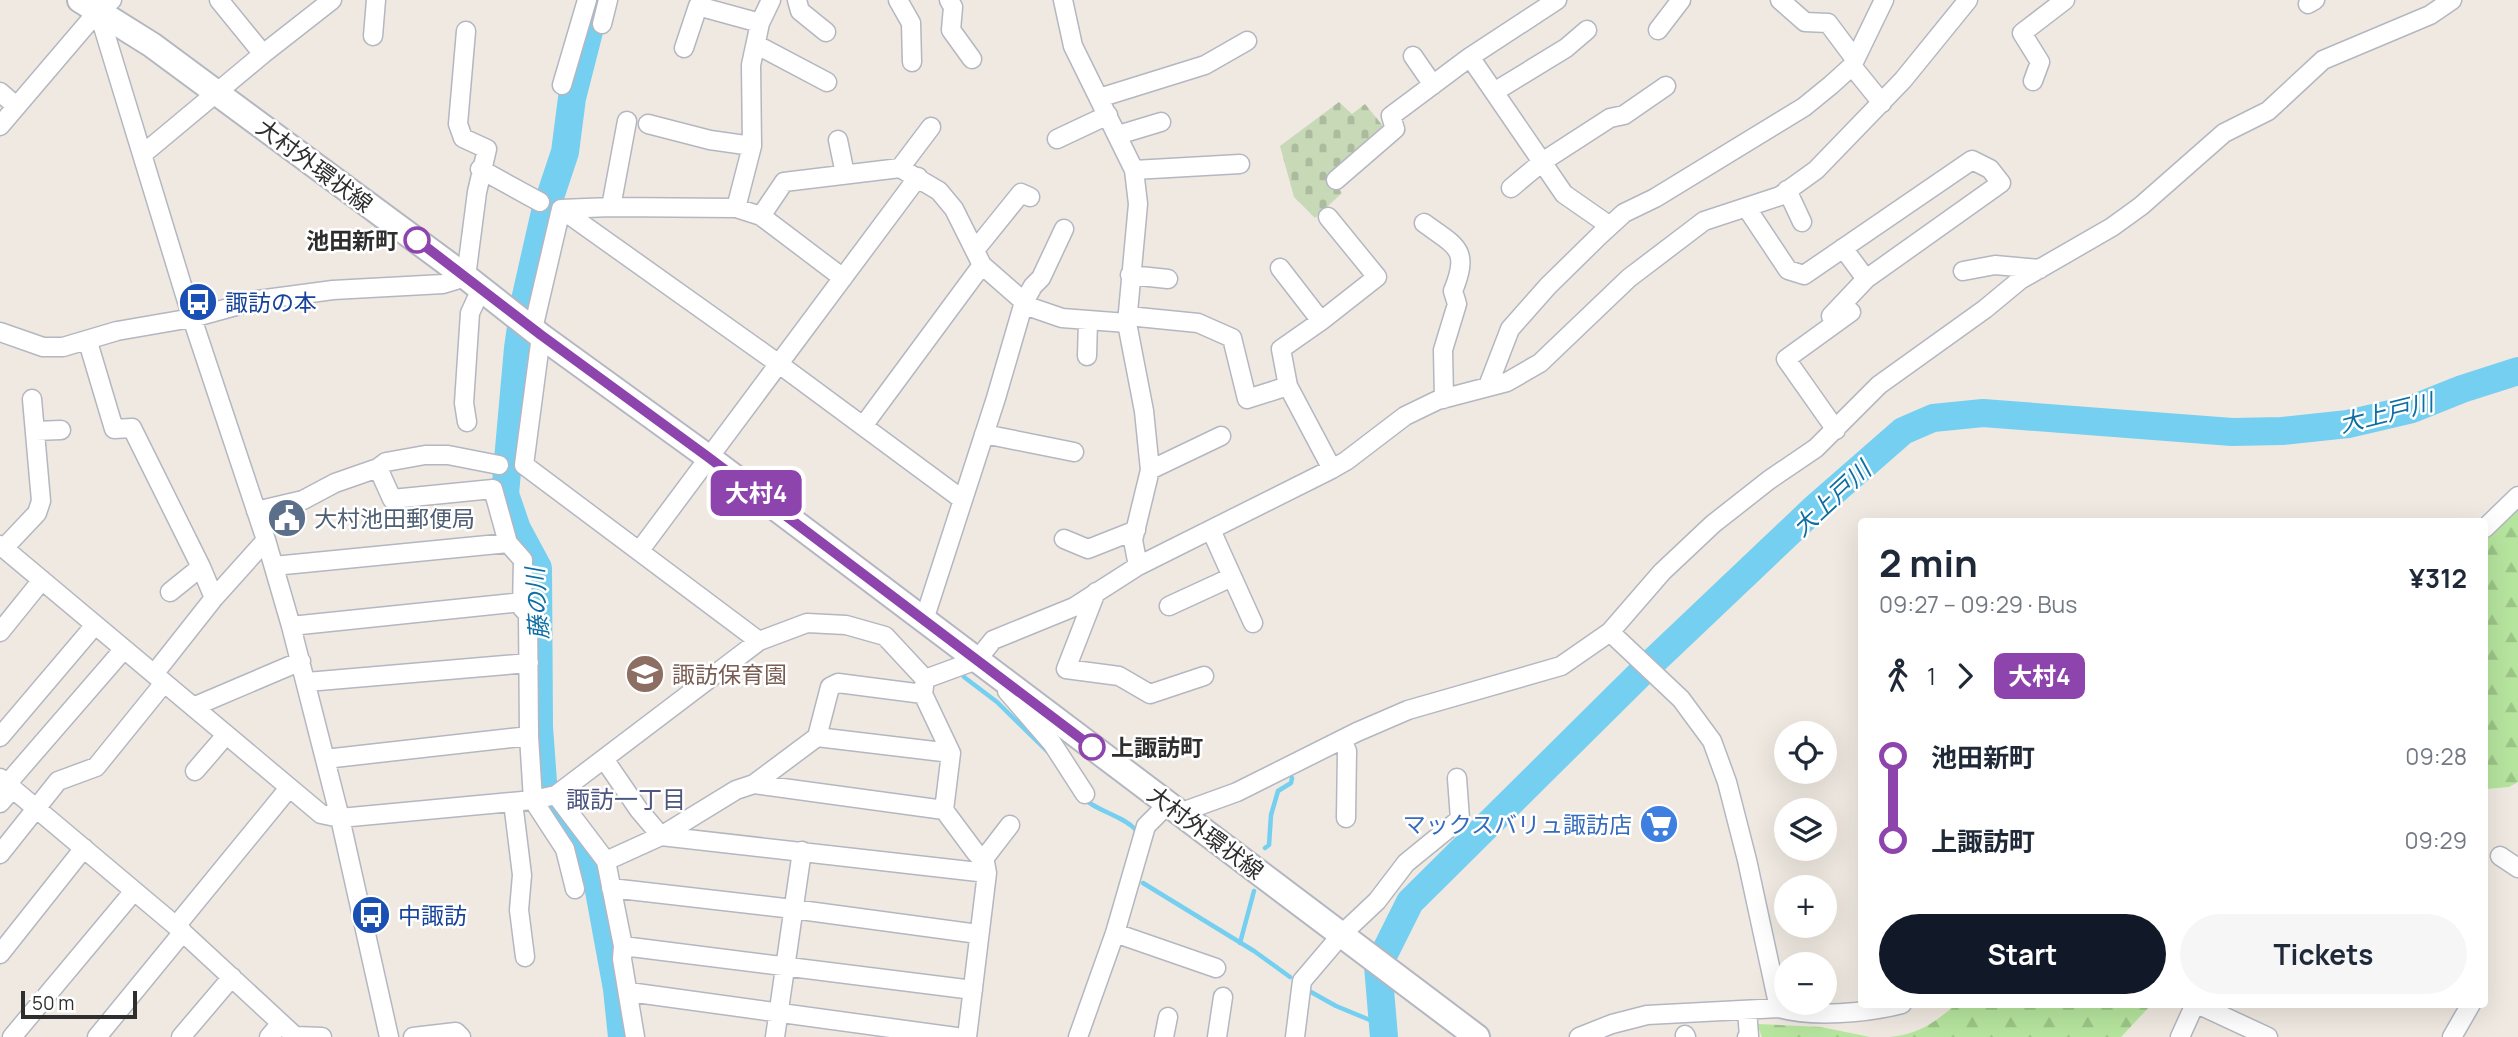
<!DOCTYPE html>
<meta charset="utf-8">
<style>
:root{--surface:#fff;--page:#f6f6f7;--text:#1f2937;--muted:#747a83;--accent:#111827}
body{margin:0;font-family:Manrope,"Noto Sans JP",sans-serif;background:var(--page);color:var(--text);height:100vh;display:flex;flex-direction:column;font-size:26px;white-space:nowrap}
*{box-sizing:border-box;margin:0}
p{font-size:23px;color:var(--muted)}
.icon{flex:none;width:38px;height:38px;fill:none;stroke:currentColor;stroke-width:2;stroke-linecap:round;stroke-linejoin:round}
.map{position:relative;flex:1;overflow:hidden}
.details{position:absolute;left:1858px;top:518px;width:630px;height:490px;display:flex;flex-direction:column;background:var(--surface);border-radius:7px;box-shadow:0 7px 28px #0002}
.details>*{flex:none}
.badge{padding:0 14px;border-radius:10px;font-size:24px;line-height:46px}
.buttons{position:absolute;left:1774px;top:721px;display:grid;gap:14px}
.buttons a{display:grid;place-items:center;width:63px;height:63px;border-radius:50%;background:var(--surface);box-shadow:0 7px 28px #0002;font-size:35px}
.scale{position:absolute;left:21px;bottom:18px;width:116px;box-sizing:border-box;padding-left:7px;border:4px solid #2e2e2e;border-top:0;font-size:19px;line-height:24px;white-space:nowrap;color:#2e2e2e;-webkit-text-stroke:5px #fff;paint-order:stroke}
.map>.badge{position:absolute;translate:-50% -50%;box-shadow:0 0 0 4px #fff}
.legs{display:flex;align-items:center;gap:10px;height:77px;padding:0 21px;font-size:23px}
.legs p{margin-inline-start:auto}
.head{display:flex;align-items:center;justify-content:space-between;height:119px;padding:0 21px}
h1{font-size:38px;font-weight:700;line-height:52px}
.primary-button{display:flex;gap:14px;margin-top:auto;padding:14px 21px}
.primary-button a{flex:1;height:80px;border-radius:42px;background:var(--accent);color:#fff;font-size:28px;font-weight:700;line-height:80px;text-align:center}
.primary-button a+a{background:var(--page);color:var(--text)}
ul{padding:0 21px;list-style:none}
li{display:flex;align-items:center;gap:24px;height:84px;font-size:26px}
li i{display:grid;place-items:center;width:10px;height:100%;margin:0 9px;background:currentColor}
li i::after{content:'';width:18px;height:18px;margin:-9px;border:5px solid;border-radius:50%;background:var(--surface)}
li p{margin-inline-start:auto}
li:first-child i{background:linear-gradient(#0000 50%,currentColor 0)}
li:last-child i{background:linear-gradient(currentColor 50%,#0000 0)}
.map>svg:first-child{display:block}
.forest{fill:url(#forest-firs)}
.cemetery{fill:url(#cemetery-stones)}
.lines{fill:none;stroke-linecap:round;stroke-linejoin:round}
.stream{stroke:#75cff0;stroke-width:4.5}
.river{stroke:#75cff0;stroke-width:28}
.street-casing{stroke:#b4b7c1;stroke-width:21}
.secondary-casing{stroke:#b4b7c1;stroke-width:28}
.street{stroke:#fff;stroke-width:18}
.secondary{stroke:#fff;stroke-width:24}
.line-1-casing{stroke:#fff;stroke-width:16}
.line-1{stroke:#8e44ad;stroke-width:10}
.stop-1-dot{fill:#fff;stroke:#8e44ad;stroke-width:3.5}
.labels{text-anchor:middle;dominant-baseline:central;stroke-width:5;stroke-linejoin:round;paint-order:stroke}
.street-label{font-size:23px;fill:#2e2e2e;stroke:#fff}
.stop-label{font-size:23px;font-weight:bold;fill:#2e2e2e;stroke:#fff;text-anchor:end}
.transit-label{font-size:23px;fill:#164399;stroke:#fff;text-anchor:start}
.service-label{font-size:23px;fill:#4e5e75;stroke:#fff;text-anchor:start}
.education-label{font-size:23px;fill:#785e54;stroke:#fff;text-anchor:start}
.shop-label{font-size:23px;fill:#366cbe;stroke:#fff;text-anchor:end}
.water-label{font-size:24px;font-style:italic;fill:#0d6fa3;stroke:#fff}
.neighbourhood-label{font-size:24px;fill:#4d5680;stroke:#fff}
</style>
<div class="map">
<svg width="2518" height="1037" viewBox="0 0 2518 1037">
<defs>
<pattern id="forest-firs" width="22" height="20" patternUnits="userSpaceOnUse" patternTransform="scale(1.75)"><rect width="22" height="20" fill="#b6e59e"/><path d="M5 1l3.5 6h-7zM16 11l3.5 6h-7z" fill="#9dc588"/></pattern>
<pattern id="cemetery-stones" width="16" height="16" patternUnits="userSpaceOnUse" patternTransform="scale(1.75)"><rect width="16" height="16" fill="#c8d9b8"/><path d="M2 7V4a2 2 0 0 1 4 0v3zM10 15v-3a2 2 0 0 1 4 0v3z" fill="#acbb9e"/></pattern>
</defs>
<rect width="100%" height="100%" fill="#efe9e1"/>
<!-- forest -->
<path class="forest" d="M2518,493V782L2509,787L2485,789V533Z
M1957,1004H2151V1005L2121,1037H1889C1920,1034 1933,1023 1957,1004Z
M1757,1024L1821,1027L1870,1037H1762Z"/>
<!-- cemetery -->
<path class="cemetery" d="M1339,102L1352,114L1365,104L1387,131L1331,177L1342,193L1315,218L1294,197L1280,146Z"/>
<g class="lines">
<!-- stream -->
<path class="stream" d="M964,677L997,702L1049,753
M1083,798C1098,812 1122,815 1136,830L1135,835
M1265,848L1269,845L1271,815L1278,791L1291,783L1292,778
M1143,883L1254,951L1290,977
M1240,943L1254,891
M1311,992L1336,1006L1382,1025"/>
<!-- river -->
<path class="river" d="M597,0L572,98L565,152L545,212L525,300L518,348L505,494L517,529L538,568L539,727L543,782L552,814L595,869L617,989L622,1037
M1384,1037L1378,966L1410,902L1641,673L1816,507L1903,431L1933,418L1983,413L2232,432L2282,431L2348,424L2412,409L2462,389L2518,371"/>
<!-- street casing -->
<g class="street-casing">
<path id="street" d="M219,0L263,54
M797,0L800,11L826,32
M898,0L911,23L912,62
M949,0L953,7L951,30L972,59
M1063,0L1073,46L1134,170L1138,204L1127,323L1144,411L1150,470L1133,540L1138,566
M1780,0L1805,22L1828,23L1855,59
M2308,4L2315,0
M97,7L192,318L266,540L291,626L340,818L389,1037
M602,24L608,0
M1658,30L1681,0
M373,36L376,0
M757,45L827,82
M684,48L698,6L760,23
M1413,56L1433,85
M1470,57L1564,194L1610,226
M1852,66L1882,103
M2033,81L2040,62L2022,33L2065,0
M562,85L587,0
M0,92L16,106
M1494,92L1566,48L1587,30
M1099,98L1205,65L1247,41
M648,124L710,140L752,146
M0,126L98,11L112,0
M1118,135L1161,122
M1057,139L1108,115
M838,140L845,174
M143,154L263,54L332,0
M900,168L931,127
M480,169L540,202
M1134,170L1240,164
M1336,180L1395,129L1391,116L1470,57L1557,0
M1511,188L1542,162L1610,118L1624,115L1666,86
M1787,190L1802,222
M611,207L627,121
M1746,207L1788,270L1804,275L1972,160L1990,169L2001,183L1866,279
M736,208L752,146L751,65L760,23L771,0
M561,209L779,364L963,500
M561,209L611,207L736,208L761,216L843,278
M761,216L784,182L900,168L939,191L954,209L982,265L1030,307L1062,318L1127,323
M1328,217L1377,277L1321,321L1281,349L1288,386L1332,469
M1424,223C1457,247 1470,249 1453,291L1457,304L1443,350L1444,399
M975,250L1021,193L1030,197
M1280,268L1321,321
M1963,271L1995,265L2040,269
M1130,275L1168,279
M1128,316L1198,323L1232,338L1247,399L1288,386
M1834,320L1831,316L1866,279L1843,248
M533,329L561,209
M0,332L43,347H63L117,331L192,318L258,300L333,290L443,284L466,277L477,192L487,149L463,138L458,124L466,31
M541,336L524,465L759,641
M88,342L114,429L132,428L201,567
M1087,356L1088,320
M1488,386L1510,329L1548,286L1600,235L1624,213L1655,198L1804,107L1831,85L1852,66L1884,0
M467,422L464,403L470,313L481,289
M863,426L982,265
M1836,430L1786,359L1851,312
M35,431L61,430
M984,434L1074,452
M378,468L392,499L493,489L508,543L523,560L522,608L528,614L529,736L533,800L565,849L575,889
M1150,470L1221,436
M256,511L303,500L335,483L378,468L386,462L425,455H448L499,465
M2485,528L2518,496
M1211,530L1253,623
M1064,539L1088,549L1136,530
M0,545L321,814L340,818L533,800L556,795L759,641L807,623L846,625L885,636L925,679
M4,548L37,513L41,501L32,399
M640,550L918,177
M274,566L508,543
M170,592L201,567L214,598
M1096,592L1066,669L1119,676L1150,694L1204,676
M1169,606L1232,577
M924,620L996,398L1024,302L1033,286L1041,278L1064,229
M291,626L522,602
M0,632L42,580
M1610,632L1681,699L1712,741L1727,782L1747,860L1779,1008
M154,674L214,598L266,540
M925,679L977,660L993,640L1074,607L1138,566L1332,469L1346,461L1405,416L1438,400L1507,382L1540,363L1629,278L1704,221L1780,196L1816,170L1903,80L1968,0
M925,679L923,694L951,753L944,810L976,853L985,862L987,873L967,1037
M307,682L529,663
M1007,691L1052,743L1085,794
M193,707L301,661
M0,737L95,625
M817,737L830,687L838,683L923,694
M1342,740L1347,751L1346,818
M325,759L529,736
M604,759L639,810L661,836L987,873
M195,771L226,735
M0,778L176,926L296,1037
M7,784L124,649
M754,784L944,810
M556,795L606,861L623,946L622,959L635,1037
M513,802L522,875L519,910L525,957
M0,803L13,788
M1179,813L1237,792L1357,732L1408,710L1561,666L1610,632L1662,572L1713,524L1769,480L1816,448L1879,385L1985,309L2020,280L2112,227L2141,206L2224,133L2268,111L2323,60L2430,15L2452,0
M0,854L58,781L96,767L164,683
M2500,856L2518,868
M983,860L1010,825
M606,861L661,836L736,790L754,784L817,737L951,753
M611,888L793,909L978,934
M176,926L289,788
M1115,933L1216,968
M623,946L973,990
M0,954L84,848
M629,992L956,1037
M2197,1004L2268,1037
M1685,1035L1686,1037
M295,1036L322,1037
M12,1037L134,891
M97,1037L183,932
M181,1037L232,977
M269,1037L281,1023
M413,1037L456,1032L461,1037
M775,1037L802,851
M1078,1037L1115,933L1146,826L1168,804
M1164,1037L1168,1017
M1217,1037L1223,997
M1295,1037L1302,981L1342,934L1377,901L1406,863L1460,819L1457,778
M1579,1037L1612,1024L1647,1015L1779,1008C1813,1018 1867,1013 1902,1004
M1747,1037L1749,1036L1747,1010
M2180,1037L2195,1004
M2452,1037L2471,1004"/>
</g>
<!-- secondary casing -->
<g class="secondary-casing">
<path id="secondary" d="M80,0L152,45L466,277L541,336L708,457L1477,1037"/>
</g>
<!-- street -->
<use href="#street" class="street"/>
<!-- secondary -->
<use href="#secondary" class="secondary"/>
</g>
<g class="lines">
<!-- line-1 casing -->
<g class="line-1-casing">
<path id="line-1" d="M417,240L541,335L708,457L1092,747"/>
</g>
<!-- line-1 -->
<use href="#line-1" class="line-1"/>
</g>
<!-- icons -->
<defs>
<g id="bus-disc" transform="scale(2.0125)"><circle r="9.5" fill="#1a4fb4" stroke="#fff"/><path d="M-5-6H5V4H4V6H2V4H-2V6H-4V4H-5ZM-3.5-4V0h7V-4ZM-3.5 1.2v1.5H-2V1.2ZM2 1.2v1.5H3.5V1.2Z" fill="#fff"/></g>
<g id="civic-disc" transform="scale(2.0125)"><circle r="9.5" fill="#5c6f8a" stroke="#fff"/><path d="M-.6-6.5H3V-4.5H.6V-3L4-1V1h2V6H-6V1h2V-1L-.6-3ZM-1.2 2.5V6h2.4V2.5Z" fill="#fff"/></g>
<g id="school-disc" transform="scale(2.0125)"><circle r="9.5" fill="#8d6e63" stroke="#fff"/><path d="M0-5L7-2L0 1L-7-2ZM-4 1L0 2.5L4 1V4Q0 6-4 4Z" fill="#fff"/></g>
<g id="supermarket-disc" transform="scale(2.0125)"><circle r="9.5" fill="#3f7fe0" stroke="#fff"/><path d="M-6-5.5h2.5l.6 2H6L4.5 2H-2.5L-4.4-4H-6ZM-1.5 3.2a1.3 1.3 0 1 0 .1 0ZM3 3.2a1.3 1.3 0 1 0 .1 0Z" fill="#fff"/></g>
</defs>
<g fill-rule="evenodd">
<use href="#bus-disc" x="198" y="302"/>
<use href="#civic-disc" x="287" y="518"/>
<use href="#school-disc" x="645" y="674"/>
<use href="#supermarket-disc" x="1659" y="824"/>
<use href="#bus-disc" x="371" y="915"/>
</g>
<!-- markers -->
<g class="stop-1-dot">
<circle cx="417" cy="240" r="12"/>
<circle cx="1092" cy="747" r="12"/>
</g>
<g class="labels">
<!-- street labels -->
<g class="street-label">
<text transform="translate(315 165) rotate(37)">大村外環状線</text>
<text transform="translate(1206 832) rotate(37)">大村外環状線</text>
</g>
<!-- stop labels -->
<g class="stop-label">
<text x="398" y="240">池田新町</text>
<text x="1111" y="747" text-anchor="start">上諏訪町</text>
</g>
<!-- transit labels -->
<g class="transit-label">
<text x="225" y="302">諏訪の本</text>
<text x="398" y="915">中諏訪</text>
</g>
<!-- service labels -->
<g class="service-label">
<text x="314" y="518">大村池田郵便局</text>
</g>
<!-- education labels -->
<g class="education-label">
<text x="672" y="674">諏訪保育園</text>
</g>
<!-- shop labels -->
<g class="shop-label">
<text x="1632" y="824">マックスバリュ諏訪店</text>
</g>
<!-- water labels -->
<g class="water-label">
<text transform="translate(2386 412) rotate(-14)">大上戸川</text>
<text transform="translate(1831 498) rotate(-43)">大上戸川</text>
<text transform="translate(536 604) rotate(-94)">藤の川</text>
</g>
<!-- neighbourhood labels -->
<g class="neighbourhood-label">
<text x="626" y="798">諏訪一丁目</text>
</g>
</g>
</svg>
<div class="buttons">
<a><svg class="icon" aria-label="locate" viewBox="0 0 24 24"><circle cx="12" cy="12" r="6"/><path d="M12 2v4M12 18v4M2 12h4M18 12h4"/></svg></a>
<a><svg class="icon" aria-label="layers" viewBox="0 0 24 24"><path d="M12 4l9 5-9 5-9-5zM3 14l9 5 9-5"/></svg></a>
<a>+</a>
<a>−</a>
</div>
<div class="scale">50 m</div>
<b class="badge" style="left:756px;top:493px;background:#8e44ad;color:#fff">大村4</b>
<section class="details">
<div class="head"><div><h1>2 min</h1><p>09:27 – 09:29 · Bus</p></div><b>¥312</b></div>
<div class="legs"><svg class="icon" aria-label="walk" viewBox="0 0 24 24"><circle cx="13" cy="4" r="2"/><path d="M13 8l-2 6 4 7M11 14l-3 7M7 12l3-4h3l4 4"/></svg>1<svg class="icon" aria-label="forward" viewBox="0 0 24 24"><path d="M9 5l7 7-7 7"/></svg><b class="badge" style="background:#8e44ad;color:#fff">大村4</b></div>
<ul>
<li><i style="color:#8e44ad"></i><b>池田新町</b><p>09:28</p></li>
<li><i style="color:#8e44ad"></i><b>上諏訪町</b><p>09:29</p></li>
</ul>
<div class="primary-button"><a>Start</a><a>Tickets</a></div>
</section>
</div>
